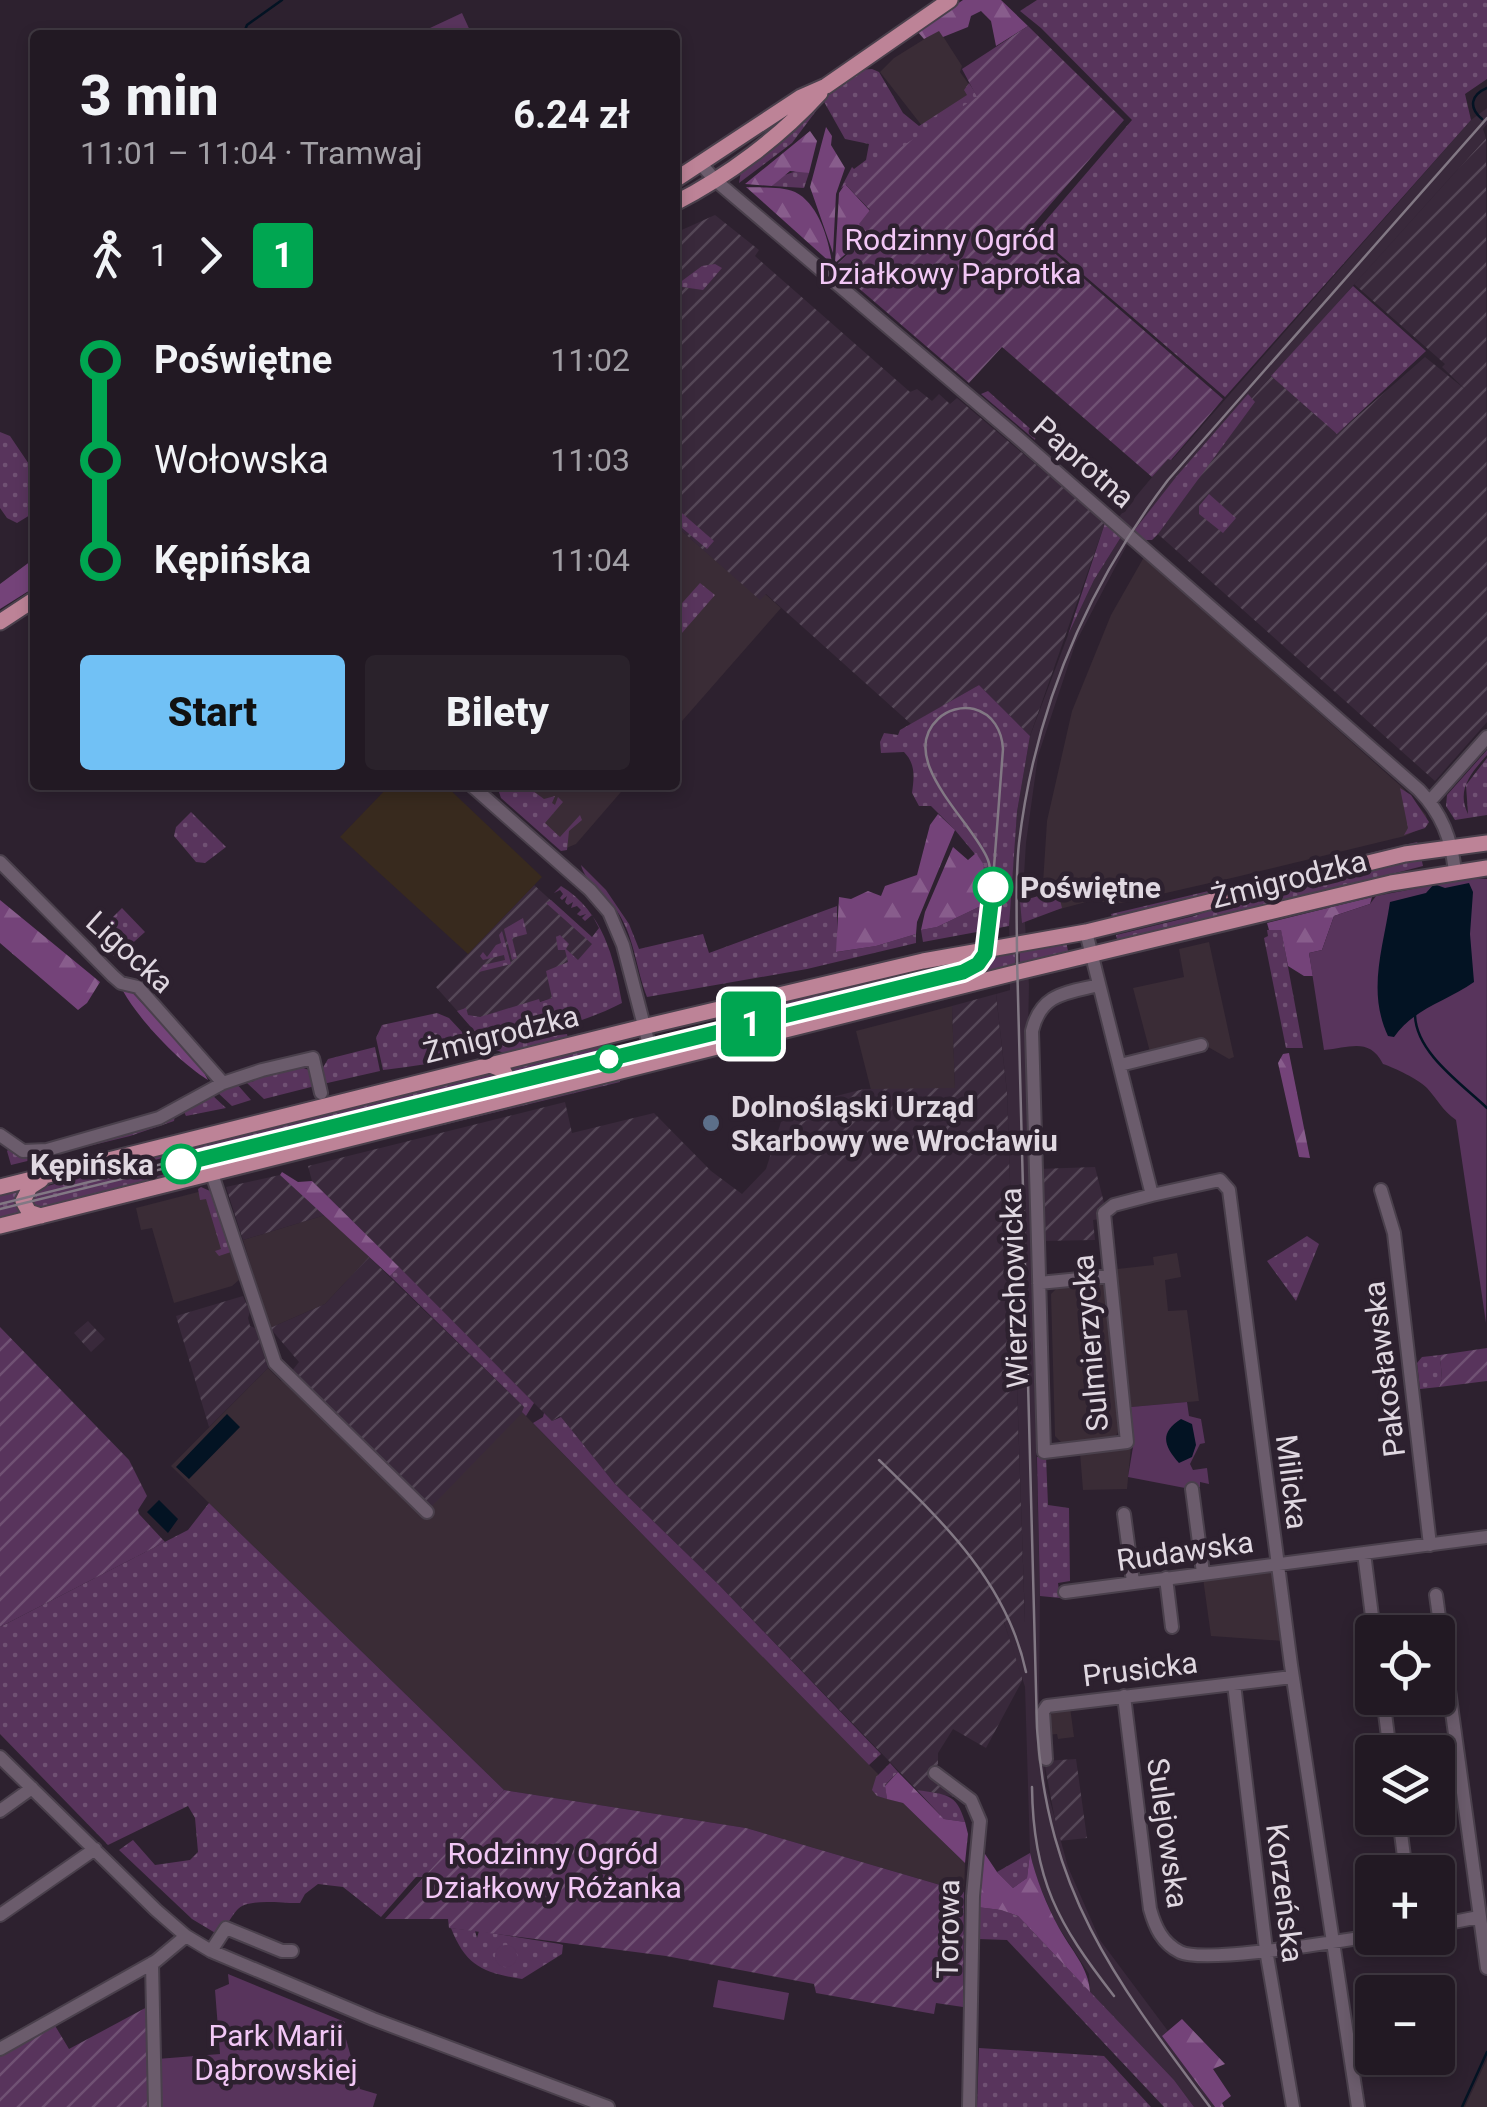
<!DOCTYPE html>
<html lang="pl">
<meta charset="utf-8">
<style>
:root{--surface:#221923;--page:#2a222b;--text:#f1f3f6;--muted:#a2a0a6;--line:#3f3841;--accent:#71c1f5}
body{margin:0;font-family:Roboto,sans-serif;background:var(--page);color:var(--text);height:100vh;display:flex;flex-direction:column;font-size:38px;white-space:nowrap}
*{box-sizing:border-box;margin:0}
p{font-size:32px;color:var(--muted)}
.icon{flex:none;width:55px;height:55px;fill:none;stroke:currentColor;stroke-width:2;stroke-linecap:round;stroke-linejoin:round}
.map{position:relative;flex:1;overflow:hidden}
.sheet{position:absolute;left:30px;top:30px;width:650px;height:760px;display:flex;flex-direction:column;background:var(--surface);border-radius:10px;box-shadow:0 5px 15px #0003,0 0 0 2px var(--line)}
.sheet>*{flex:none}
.badge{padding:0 20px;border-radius:8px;font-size:35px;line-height:65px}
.controls{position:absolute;left:1355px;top:1615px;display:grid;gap:20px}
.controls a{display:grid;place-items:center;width:100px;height:100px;border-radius:10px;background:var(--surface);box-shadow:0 5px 15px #0003,0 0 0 2px var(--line);font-size:50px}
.map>.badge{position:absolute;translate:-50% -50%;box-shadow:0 0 0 5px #fff}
.legs{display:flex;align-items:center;gap:15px;height:110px;padding:0 50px;font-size:32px}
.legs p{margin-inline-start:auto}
.overview{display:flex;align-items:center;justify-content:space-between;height:170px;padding:0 50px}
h1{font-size:55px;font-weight:800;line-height:75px}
.button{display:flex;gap:20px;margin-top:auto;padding:20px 50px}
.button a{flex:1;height:115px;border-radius:10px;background:var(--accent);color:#111;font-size:40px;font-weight:800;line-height:115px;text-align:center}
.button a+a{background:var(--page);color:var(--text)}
ul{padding:0 50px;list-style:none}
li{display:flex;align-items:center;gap:35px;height:100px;font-size:38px}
li i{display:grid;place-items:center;width:15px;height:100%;margin:0 12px;background:currentColor}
li i::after{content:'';width:25px;height:25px;margin:-12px;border:8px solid;border-radius:50%;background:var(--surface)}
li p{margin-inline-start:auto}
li:first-child i{background:linear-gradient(#0000 50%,currentColor 0)}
li:last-child i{background:linear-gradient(currentColor 50%,#0000 0)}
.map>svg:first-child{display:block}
.commercial{fill:#3a2c36}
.industrial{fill:url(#industrial-furrows)}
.built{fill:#39293b}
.medical{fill:#382a1e}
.grass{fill:url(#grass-dots)}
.forest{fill:url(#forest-firs)}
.park{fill:#58345c}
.garden{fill:url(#garden-furrows)}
.water{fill:#031323}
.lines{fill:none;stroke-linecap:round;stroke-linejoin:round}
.stream{stroke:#031323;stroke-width:2.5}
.minor-casing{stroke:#4a404c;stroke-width:16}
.major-casing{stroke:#4a404c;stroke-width:19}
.minor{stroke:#6b5c6c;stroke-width:12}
.major{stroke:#bd8397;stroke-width:15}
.tram{stroke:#827884;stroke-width:2.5}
.rail{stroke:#827884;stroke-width:2.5}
.line-1-casing{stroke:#fff;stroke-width:22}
.line-1{stroke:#00a651;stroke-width:15}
.stop-1-dot{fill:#fff;stroke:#00a651;stroke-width:5}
.service-dot{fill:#5c6f8a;stroke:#2d212f;stroke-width:4}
.labels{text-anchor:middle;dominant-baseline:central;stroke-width:9;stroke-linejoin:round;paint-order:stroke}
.park-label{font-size:30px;fill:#f2c7f6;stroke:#2d212f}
.street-label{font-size:30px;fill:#e0d8e1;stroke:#2d212f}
.stop-label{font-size:30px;font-weight:bold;fill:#e0d8e1;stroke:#2d212f;text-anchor:start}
.poi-label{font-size:30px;font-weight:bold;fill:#e0d8e1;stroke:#2d212f;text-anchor:start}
</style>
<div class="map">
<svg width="1487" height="2107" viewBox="0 0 1487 2107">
<defs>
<pattern id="industrial-furrows" width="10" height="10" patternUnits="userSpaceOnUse" patternTransform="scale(2.5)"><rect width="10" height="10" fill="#39293b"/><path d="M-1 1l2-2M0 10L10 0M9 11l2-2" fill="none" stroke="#554757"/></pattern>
<pattern id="grass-dots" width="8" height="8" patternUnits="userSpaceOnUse" patternTransform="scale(2.5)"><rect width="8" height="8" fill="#58345c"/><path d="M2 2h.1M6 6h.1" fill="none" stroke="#705173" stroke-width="1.8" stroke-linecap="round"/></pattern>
<pattern id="forest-firs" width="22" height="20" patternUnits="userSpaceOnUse" patternTransform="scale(2.5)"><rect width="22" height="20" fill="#744379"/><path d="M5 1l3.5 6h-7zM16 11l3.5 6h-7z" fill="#885d8c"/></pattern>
<pattern id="garden-furrows" width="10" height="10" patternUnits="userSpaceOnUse" patternTransform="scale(2.5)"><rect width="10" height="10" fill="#58345c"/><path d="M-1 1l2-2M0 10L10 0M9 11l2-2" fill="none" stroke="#705173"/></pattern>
</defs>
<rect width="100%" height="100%" fill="#2d212f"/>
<!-- commercial -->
<path class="commercial" d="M939,30L962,66L960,72L978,97L926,131L880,72L894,58Z
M675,525L760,599L765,594L781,608L675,729Z
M1144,557L1403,788L1426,815L1428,825L1405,836L1236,877L1122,903L1090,901L1041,914L1047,821L1072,711L1111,615Z
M493,785H627L576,844L564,849Z
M1209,942L1234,1057L1229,1059L1203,1044L1150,1052L1133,988L1184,977L1179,949Z
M952,1006L955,1089L871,1090L856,1031Z
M206,1190L210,1191L239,1280L232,1286L174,1303L152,1228L141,1230L136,1208Z
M325,1215L369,1257L325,1304L270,1328L243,1240Z
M1177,1253L1181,1277L1165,1280L1168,1311L1187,1310L1199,1401L1131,1407L1117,1269L1154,1265L1153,1257Z
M1098,1281L1107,1289L1121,1429L1113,1439L1064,1445L1055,1436L1051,1294L1060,1285Z
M268,1368L281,1381L291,1372L431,1506L522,1412L878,1774L877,1796L903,1803L965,1863L964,1892L746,1828L504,1790L171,1466Z
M1131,1447L1127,1489L1083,1490L1080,1453Z
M1273,1569L1283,1641L1211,1636L1203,1578Z
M1070,1707L1074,1737L1058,1739L1057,1734L1047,1735L1046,1716L1053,1710Z
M1487,2059V2107H1465Z"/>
<!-- industrial -->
<path class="industrial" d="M1486,138L1487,722L1435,781L1150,527L1197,460L1271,376L1337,434L1425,357L1466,390L1442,367L1445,364L1354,284Z
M715,215L759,250L755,256L910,392L917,389L932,401L939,394L950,404L957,398L1105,523L1030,736L979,685L911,724L766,594L760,600L675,525V233Z
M534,885L608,952L552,998L468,1023L436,987Z
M996,994L1007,1092L1025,1623H1004L1022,1671V1681L986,1748L953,1729L938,1753V1768L967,1787L961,1798L917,1790L719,1585L615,1484L560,1416L552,1421L312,1181L308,1166L565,1102L572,1133L654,1113L711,1171L742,1194L766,1169L781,1122L796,1106L864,1089L955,1088L952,1006Z
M1095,1167L1104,1203L1098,1207L1099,1219L1093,1220L1095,1240L1040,1241L1038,1169Z
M280,1175L325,1215L243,1240L226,1187Z
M369,1257L526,1409L432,1506L291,1372L299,1362L270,1328L325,1304Z
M243,1296L250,1312L248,1318L250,1326L255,1328L268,1368L209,1427L176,1316Z
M88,1321L105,1339L91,1352L74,1333Z
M1076,1759L1087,1838L1059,1841L1044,1761Z"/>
<!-- built -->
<path class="built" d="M1487,108V124L1483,129L1486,138L1197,459L1140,537L1128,543L1076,642L1038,756L1026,843L1023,892L1029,985L1027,1084L1040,1596L1039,1702L1046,1786L1068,1867L1100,1940L1168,2031L1162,2036L1215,2107H1194L1174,2080L1090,1992L1089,1974L1056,1923L1036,1878L1030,1853L1025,1687L1004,1622H1025L1007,1092L996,994L1010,990L1009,917L1017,812L1030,736L1068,635L1094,580L1121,537L1105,523L1117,519L1168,458L1172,460L1471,120Z"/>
<!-- medical -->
<path class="medical" d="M390,785H445L542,877L468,954L340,837Z"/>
<!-- grass -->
<path class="grass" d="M1037,0H1487V79L1465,94L1471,120L1225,397L1035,233L1132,120L1041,28L1020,11Z
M872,69L879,72L903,113L919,126L967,95L964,90L969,83L978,97L841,188L852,167L854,169L866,160L869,144L845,139L823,100L859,70Z
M812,109L816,111L792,143L739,183L741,171Z
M799,170L809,173L804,188L772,186L782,176Z
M715,264L722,268L703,290L675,286L702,266Z
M1353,286L1426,351L1337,434L1271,376Z
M988,391L1036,434L1035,440L981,394Z
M1248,394L1255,402L1158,534L1152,540H1142L1133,532L1176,477Z
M0,432L10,436L35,473V512L17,523L7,518L0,508Z
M1209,494L1236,518L1223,533L1199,514V506Z
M675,507L714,541L707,549L675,522Z
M1105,523L1121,537L1094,580L1068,635Z
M700,583L715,595L675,641V611Z
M979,685L1030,736L1017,812L1009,926L923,942L921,930L937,927L981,906L984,865L955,830L931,806H919L912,793C914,778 916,764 904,752L881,753L880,742L884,733L898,735L900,730Z
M1487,750V755C1471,773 1456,790 1468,814L1466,785L1487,758V815L1455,820L1446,806L1447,795Z
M503,785H525L544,799L555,796L552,803L555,805L558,797L563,802L545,823L560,837L580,815L582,820L569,831L567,850L561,851L501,798L499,792Z
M1400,788L1411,795L1429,822L1425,828L1404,835L1408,828Z
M191,812L226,847L205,863L196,862L174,836L176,827Z
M1417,842L1419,845C1316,870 1214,892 1112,917L1111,914Z
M1421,857L1423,866L1118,944L1116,935L1194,916L1230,903Z
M581,865L606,890L629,924L639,949L703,934L709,953L837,906V952L876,946L916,934V943L807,969L647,997C636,969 635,940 619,914C609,897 585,883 581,865Z
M561,886C603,912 614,957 622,1003C599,1015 571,1025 545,1029C524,1032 499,1028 483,1041L457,1011L466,1008L468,1015L480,1017L539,999L540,1002L552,998L546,971L568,962L565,950H558L556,937L560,935L569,944L566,949L578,960L592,944L546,903L551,900L592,937L599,928L592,915L585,921L582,918L586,914L580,916L577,914L581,910L577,906L571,908L573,902L568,905L565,902L567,896L562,900L560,898L563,894L560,890L554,893Z
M1058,891L1062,908L1022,923L1020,901Z
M122,908L145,932L116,958L98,940L97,933Z
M523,918L527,934L512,938L517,958L512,960L504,929Z
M1281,929L1303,1048H1286L1264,938L1268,936L1267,930Z
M502,931L511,964L479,972L483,965L505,960L504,955L483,960L480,956L483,952L487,957L496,945L501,943L499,935Z
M1066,941L1068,951L1020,964V950Z
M1015,951V965L690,1050L688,1041L964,974L979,965L986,955Z
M974,958L958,966L726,1023L725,1019L817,991Z
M437,1013L449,1018L476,1047C458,1062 407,1067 383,1070L376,1038L382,1025Z
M567,1034L568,1038L504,1053L490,1048L497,1043Z
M611,1042L613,1051L512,1076L507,1068Z
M375,1047L380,1071L323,1084L321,1071L328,1059Z
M298,1066L309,1070L315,1086L264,1099L247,1083L254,1081V1077Z
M495,1072L503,1079L500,1095L199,1171L193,1145Z
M620,1078V1082L327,1153L332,1149Z
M236,1083L251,1100L232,1106L217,1092Z
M212,1095L226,1108L186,1116L183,1110Z
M175,1115L174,1121L130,1136L11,1165L7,1151L9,1149L29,1157L43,1156L124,1136Z
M182,1148L183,1153L142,1163L145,1179L187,1169L188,1174L44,1209L30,1206V1197L37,1189Z
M201,1187L210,1191L231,1252L219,1256L215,1251L221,1249L206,1199L200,1200L198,1189Z
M20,1188L23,1213L0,1220V1193Z
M1307,1236L1319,1244L1296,1301L1267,1261Z
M399,1267L534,1403L526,1416L522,1412L524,1407L390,1276Z
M1440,1355L1442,1379L1439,1387L1420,1389L1417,1363L1422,1357Z
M544,1413L552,1421L561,1417L615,1484L719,1585L881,1754L869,1765L533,1423L543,1417Z
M1046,1456L1048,1505L1069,1508L1070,1581L1058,1583L1060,1598L1040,1596L1037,1457Z
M209,1503L504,1790L424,1877H416L381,1917L343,1887L318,1884L305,1894L300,1903C284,1904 248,1897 237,1910C229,1919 228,1926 217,1934L192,1919L119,1850L133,1840L155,1865L190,1860L198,1852L195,1818L188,1806L108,1845L0,1734V1627L188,1530Z
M890,1763L898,1772L885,1785L887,1799L877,1796L872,1790L876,1777Z
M917,1790C946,1795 956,1792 965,1822L944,1819Z
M1030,1853L1027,1878L1013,1888L997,1872Z
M977,1907L1001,1910L1018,1916L1174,2080L1194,2107H1164L1007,1940L978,1939Z
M451,1928L475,1931L477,1938L479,1931L560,1944L563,1945L562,1954L522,1979C485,1973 466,1967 451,1928Z
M979,2048L1104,2056L1151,2107H977Z"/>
<!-- forest -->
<path class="forest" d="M963,0H1001L1028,26L996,46L991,21L981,11L971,16L968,27L943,37L939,31L924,39L917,31Z
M826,127L832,136L831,145L845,168L836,194L833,253L810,187Z
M810,131L817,141L809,173L790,171L772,186L745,184Z
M845,184L870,211L869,234L835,263L839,193Z
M746,187C760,188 783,186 795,192C819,204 829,240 832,264Z
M35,558V587L0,609V584Z
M938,814L955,830L917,922L916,934L876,946L836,952L839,897L851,899L868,891L881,896L885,886L917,875L930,825Z
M953,847L968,860L976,853L984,865L981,906L937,927L921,930L925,912Z
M1372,897L1370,904L1334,916L1322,950L1309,953L1313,976H1304L1288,966L1281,930H1269L1267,923Z
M0,900L100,982L87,1003L78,1010L0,943Z
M128,988L200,1065L208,1080C179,1062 140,1021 123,991Z
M1289,1053L1310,1158L1299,1157L1278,1063L1283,1054Z
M282,1172L298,1182L312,1181L399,1267L390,1276L280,1175Z
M898,1772L944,1819L965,1822L968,1834L965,1863L903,1803L887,1799L885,1786Z
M983,1851L997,1872L1013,1888L1027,1878L1030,1853C1036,1879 1046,1904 1059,1928C1071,1950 1089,1968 1090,1992L1018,1916L1001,1910L977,1907Z
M1182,2019L1225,2064L1213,2069L1231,2096L1222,2103L1224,2107H1215L1162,2036Z"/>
<!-- park -->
<path class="park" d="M462,13L472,35H415Z
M1470,878L1487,879L1486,1323L1456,1120C1442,1110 1438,1100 1427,1088C1418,1079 1395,1068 1383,1064C1369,1037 1350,1048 1324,1050L1309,953L1322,950L1334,916L1370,904L1376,896Z
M1187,1402L1189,1416L1201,1419L1205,1443L1200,1444L1190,1464L1193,1470L1207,1468L1209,1484L1200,1482V1487L1185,1488L1128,1477L1133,1447L1131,1407Z
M495 1956a11 11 0 1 1 22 0a11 11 0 1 1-22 0Z
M228,1974L345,2022L344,2032L360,2089L377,2094L373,2107H159L157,2059L220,2054L215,1990L229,1984Z
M718,1980L789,1993L784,2020L713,2007Z"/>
<!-- garden -->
<path class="garden" d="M1028,26L1124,120L1028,230L1223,399L1171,460L1168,459L1152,477L1002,347L969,383L834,267L869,234L859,224L870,210L845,184L977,97L962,69Z
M0,1327L129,1460L147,1496L138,1510L139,1514L165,1542L0,1627Z
M1487,1348V1381L1439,1387L1442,1379L1440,1355Z
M504,1790L746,1828L964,1892L963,2007L936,2003L934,2014L816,1993L814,1984L666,1956L449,1928L448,1919H385Z
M149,2006L151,2107H0V2056L54,2024L69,2049Z"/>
<!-- water -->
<path class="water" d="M1469,883L1473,892L1470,934L1474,982C1447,1001 1413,1009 1394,1037L1388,1036C1367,991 1383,949 1390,902L1426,893L1434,884L1445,888Z
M227,1414L240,1427L189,1479L176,1467Z
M1181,1419L1192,1424L1196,1445L1192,1457L1179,1463C1164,1446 1159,1433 1181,1419Z
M159,1500L178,1519L168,1533L147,1512Z"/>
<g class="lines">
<!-- stream -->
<path class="stream" d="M243,35L247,25L282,0
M1482,119C1468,107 1471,95 1487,88
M1415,1015C1416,1053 1462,1084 1487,1108
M1462,2107L1487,2052"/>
<!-- minor casing -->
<g class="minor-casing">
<path id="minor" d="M701,164L715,180L1017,437L1419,790C1442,814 1451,838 1455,871
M471,785L590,890L609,912L623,945L654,1064
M1430,801L1487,737
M0,862L113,976L121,983L138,987L223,1083
M1086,932L1152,1195L1220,1180L1229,1190L1291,1665L1358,2107
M1099,985C1066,993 1041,993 1032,1031L1044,1452L1127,1442L1104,1213L1114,1205L1152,1195
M1120,1065L1201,1045
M0,1135L23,1151L47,1150L159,1118L223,1083L262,1070L313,1058L321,1093
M212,1174L275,1363L427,1512
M1381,1190L1394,1233L1430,1545
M1039,1283L1110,1276
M1192,1489L1203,1573
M1124,1514L1133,1582
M1364,1553L1374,1632
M1166,1578L1172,1627
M1065,1592L1487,1537
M1436,1595L1487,1968
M1234,1684L1266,1950L1293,2107
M1124,1696L1150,1909C1155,1927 1162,1943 1180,1952C1205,1964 1338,1941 1372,1936
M1383,1698L1390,1752
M0,1757L156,1910L186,1936L211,1951L373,2019L608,2107
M1046,1759L1043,1712L1047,1706L1292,1677
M935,1773L971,1800L980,1821L973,1896L969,2107
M0,1811L32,1788
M1399,1818L1406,1872
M0,1915L95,1849
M1438,1925L1479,1917
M211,1951L226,1928L282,1951H292
M152,1963L155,2107
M0,2049L156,1961L186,1936"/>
</g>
<!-- major casing -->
<g class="major-casing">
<path id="major" d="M675,180L801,97L826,86L950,0
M675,203C728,176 780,137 820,93
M0,622L35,599
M493,1066L503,1070L510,1083L507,1095L496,1101
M0,1187L643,1027L923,961L1086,932L1405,854L1487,843
M41,1216L29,1212L23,1201L30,1187L41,1180
M0,1226L1018,972L1391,883L1487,868"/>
</g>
<!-- minor -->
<use href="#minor" class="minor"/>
<!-- major -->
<use href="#major" class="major"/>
<!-- tram -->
<path class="tram" d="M0,1204L967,965L980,954L984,944C986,923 995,879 988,860C974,823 895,759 938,719C947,710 962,706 974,709C993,714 1002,731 1003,749L988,946L982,960L967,970L0,1209"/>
<!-- rail -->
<path class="rail" d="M879,1460C942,1521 1007,1582 1026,1672
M1032,1787C1033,1880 1058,1924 1114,1996
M1210,2107C1115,1980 1048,1893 1037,1728L1017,958C1017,919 1015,881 1019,843C1035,708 1086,588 1168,480L1487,118"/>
</g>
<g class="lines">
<!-- line-1 casing -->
<g class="line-1-casing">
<path id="line-1" d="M181,1164L963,972L978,964L985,954L993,887"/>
</g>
<!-- line-1 -->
<use href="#line-1" class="line-1"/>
</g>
<!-- markers -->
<g class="stop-1-dot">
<circle cx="993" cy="887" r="18"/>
<circle cx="609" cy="1059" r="12"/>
<circle cx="181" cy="1164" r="18"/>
</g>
<circle class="service-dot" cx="711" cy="1123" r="10"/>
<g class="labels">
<!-- park labels -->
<g class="park-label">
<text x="950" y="239">Rodzinny Ogród<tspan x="950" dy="34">Działkowy Paprotka</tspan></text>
<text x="553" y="1853">Rodzinny Ogród<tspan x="553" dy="34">Działkowy Różanka</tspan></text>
<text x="276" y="2035">Park Marii<tspan x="276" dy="34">Dąbrowskiej</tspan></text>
</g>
<!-- street labels -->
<g class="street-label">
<text transform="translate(1084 462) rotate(41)">Paprotna</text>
<text transform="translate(1289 879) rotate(-14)">Żmigrodzka</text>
<text transform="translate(130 952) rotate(42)">Ligocka</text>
<text transform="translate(501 1034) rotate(-14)">Żmigrodzka</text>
<text transform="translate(1014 1288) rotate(-92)">Wierzchowicka</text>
<text transform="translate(1090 1343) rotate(-95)">Sulmierzycka</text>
<text transform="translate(1384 1369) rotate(-97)">Pakosławska</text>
<text transform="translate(1292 1482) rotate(83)">Milicka</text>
<text transform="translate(1185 1551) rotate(-8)">Rudawska</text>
<text transform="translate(1140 1669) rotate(-7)">Prusicka</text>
<text transform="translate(1168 1833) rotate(82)">Sulejowska</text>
<text transform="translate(1285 1893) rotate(83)">Korzeńska</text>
<text transform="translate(948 1929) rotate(-89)">Torowa</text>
</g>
<!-- stop labels -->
<g class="stop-label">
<text x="1020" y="887">Poświętne</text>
<text x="154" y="1164" text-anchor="end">Kępińska</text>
</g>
<!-- poi labels -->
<g class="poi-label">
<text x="731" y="1106">Dolnośląski Urząd<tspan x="731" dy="34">Skarbowy we Wrocławiu</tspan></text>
</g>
</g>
</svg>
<div class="controls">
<a><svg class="icon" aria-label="locate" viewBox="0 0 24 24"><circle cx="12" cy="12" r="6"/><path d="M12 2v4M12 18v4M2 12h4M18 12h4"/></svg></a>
<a><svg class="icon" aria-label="layers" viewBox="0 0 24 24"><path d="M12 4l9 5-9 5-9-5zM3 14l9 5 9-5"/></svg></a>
<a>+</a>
<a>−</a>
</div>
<b class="badge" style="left:751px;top:1024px;background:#00a651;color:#fff">1</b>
<section class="sheet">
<div class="overview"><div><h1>3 min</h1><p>11:01 – 11:04 · Tramwaj</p></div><b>6.24 zł</b></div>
<div class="legs"><svg class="icon" aria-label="walk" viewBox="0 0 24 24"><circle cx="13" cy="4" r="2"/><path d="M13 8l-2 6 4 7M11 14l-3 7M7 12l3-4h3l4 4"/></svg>1<svg class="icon" aria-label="forward" viewBox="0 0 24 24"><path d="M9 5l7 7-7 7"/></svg><b class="badge" style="background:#00a651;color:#fff">1</b></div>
<ul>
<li><i style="color:#00a651"></i><b>Poświętne</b><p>11:02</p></li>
<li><i style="color:#00a651"></i><span>Wołowska</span><p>11:03</p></li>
<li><i style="color:#00a651"></i><b>Kępińska</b><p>11:04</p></li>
</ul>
<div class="button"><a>Start</a><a>Bilety</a></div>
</section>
</div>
